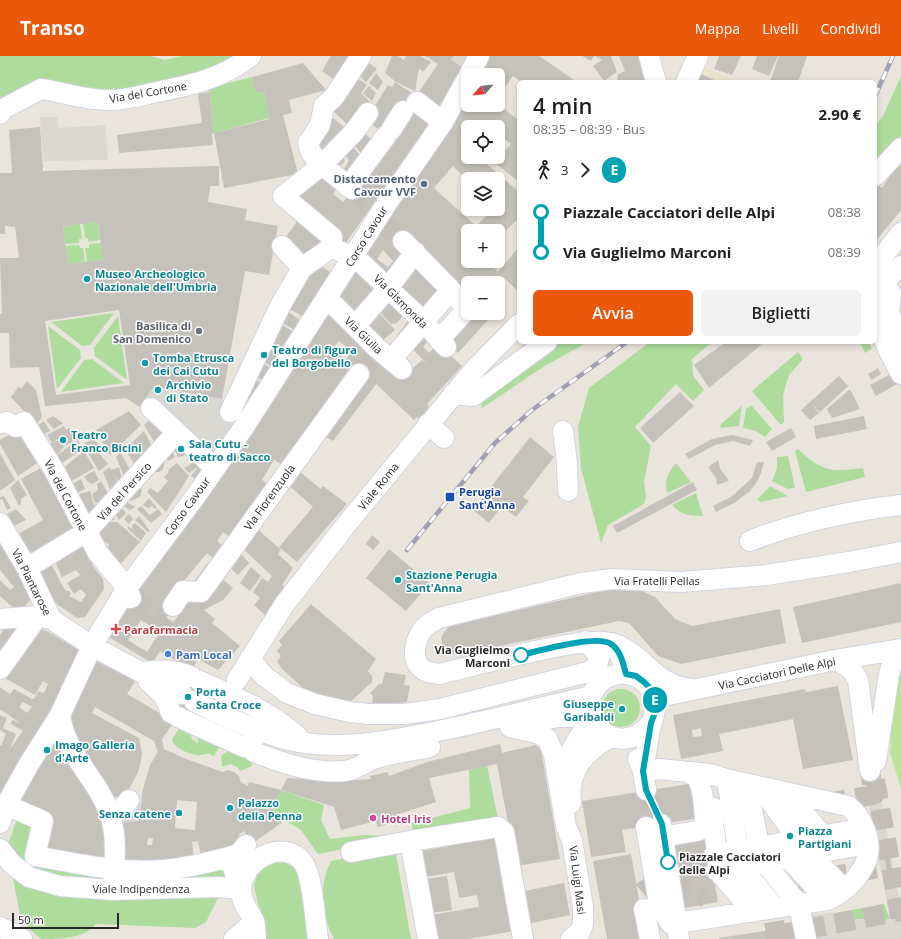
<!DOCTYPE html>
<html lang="it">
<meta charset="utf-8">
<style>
:root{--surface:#fff;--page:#f2f2f2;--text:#202124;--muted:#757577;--accent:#ea580c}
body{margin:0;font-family:"Open Sans",sans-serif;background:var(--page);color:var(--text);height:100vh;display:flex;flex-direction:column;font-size:15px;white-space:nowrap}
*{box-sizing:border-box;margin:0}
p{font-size:13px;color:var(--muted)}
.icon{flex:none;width:22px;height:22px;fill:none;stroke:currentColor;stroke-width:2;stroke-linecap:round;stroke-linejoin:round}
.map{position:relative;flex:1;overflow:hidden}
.panel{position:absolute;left:517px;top:24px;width:360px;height:264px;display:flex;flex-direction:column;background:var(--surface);border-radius:6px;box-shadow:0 2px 6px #0003}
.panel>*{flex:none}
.badge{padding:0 8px;border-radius:13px;font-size:14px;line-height:26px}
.needle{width:26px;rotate:243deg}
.fabs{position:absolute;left:461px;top:12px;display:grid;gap:8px}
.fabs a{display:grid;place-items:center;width:44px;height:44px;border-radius:6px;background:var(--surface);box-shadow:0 2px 6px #0003;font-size:20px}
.scale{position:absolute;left:12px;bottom:10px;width:107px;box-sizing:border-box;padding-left:4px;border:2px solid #292929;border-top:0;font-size:11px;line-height:14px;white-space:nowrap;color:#292929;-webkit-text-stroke:3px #fff;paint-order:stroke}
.map>.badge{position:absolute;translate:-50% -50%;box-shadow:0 0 0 2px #fff}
.legs{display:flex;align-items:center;gap:6px;height:44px;padding:0 16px;font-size:13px}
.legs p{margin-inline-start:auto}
.summary{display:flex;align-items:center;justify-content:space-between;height:68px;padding:0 16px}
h1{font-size:22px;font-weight:600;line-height:30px}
.primary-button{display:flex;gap:8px;margin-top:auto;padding:8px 16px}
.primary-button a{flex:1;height:46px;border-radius:6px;background:var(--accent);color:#fff;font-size:16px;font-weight:600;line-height:46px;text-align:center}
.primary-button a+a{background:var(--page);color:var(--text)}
ul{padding:0 16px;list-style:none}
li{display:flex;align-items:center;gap:14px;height:40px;font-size:15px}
li i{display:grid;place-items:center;width:6px;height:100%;margin:0 5px;background:currentColor}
li i::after{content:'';width:10px;height:10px;margin:-5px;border:3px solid;border-radius:50%;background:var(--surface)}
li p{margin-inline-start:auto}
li:first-child i{background:linear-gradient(#0000 50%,currentColor 0)}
li:last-child i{background:linear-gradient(currentColor 50%,#0000 0)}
header{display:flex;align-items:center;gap:24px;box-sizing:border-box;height:56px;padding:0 20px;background:var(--accent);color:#fff}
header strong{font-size:19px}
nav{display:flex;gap:22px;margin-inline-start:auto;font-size:14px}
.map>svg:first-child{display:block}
.education{fill:#eae3cc}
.green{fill:#addc9d}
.pitch{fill:#bee299}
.plaza{fill:#dad8d2}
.building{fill:#c5c2bb;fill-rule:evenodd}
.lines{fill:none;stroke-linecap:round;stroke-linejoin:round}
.minor-tunnel{stroke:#c3bfb8;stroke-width:20;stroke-dasharray:20 10;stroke-linecap:butt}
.minor-casing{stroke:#d1d3e0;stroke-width:22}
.minor{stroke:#fff;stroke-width:20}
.rail-casing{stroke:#9fa0b1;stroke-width:4.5}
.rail{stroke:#fff;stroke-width:3;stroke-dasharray:9;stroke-linecap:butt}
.line-1-casing{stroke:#fff;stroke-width:9}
.line-1{stroke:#00a3b4;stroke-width:6}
.service-dot{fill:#5c6f8a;stroke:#fff;stroke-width:1.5}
.culture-dot{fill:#0f9aa8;stroke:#fff;stroke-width:1.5}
.worship-dot{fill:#6b7280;stroke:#fff;stroke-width:1.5}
.transit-dot{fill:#1a4fb4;stroke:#fff;stroke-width:1.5}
.health-dot{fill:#e0444e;stroke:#fff;stroke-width:1.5}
.shop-dot{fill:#3f7fe0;stroke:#fff;stroke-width:1.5}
.stop-1-dot{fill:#fff;stroke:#00a3b4;stroke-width:2}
.hotel-dot{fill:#d1479c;stroke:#fff;stroke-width:1.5}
.labels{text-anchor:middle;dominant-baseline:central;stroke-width:3;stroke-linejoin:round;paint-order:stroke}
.street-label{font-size:11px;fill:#292929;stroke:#fff}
.service-label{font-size:11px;font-weight:bold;fill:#4e5e75;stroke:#fff;text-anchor:end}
.culture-label{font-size:11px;font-weight:bold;fill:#0d838f;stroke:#fff;text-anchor:start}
.worship-label{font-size:11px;font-weight:bold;fill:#5b616d;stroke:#fff;text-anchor:end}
.transit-label{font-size:11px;font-weight:bold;fill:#164399;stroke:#fff;text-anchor:start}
.health-label{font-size:11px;font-weight:bold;fill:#be3a42;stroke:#fff;text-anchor:start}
.stop-label{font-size:11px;font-weight:bold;fill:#292929;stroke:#fff;text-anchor:end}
.shop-label{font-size:11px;font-weight:bold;fill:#366cbe;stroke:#fff;text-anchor:start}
.hotel-label{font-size:11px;font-weight:bold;fill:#b23c85;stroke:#fff;text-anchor:start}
</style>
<header>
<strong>Transo</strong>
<nav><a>Mappa</a><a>Livelli</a><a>Condividi</a></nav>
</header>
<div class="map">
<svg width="901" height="883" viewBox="0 0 901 883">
<rect width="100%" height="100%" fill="#eae5dc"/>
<!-- education -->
<path class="education" d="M704,11L740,26H698Z"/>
<!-- green -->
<path class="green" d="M0,0H150L165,4L182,0H242L215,16L110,40L41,28L0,47Z
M901,20V83L875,113V70L883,60Z
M252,21L256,37L264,36L269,62L214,77L209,36L210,32Z
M98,166L100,184L88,186V182H85L83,167Z
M80,168L82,183H79V187L65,188L63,170Z
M101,187L103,204L87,206L85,192H89V188Z
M79,189L80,192H83L85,206L67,208L65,190Z
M114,257L90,289L82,290L51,266Z
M118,260L127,324L95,300L94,292Z
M48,270L80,294L81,302L57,333Z
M561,286H588L543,311L482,352L481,349L495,330Z
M650,286H712L692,303L693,319L704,334L693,345L676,328L635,371L651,390L644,426L646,441L644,448L608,469L601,487L581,412L578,371L589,332Z
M860,286H869L872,293L865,297Z
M798,296L803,303L789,319L783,339L784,366L781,369L752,335Z
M92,303L124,327L61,336L84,304Z
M751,349L772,373L765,381L756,375L743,372L746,353Z
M742,350L739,370L720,372L721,368Z
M798,393C822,416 832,416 863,412L865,421L806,436L795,395Z
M788,400L795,432L788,433L772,425L777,412V401Z
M676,407L691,426L667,437C664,424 668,417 676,407Z
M770,430L788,440L761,446L757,444Z
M696,437L703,460C690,460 681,459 672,449Z
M602 652a19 19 0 1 1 38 0a19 19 0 1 1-38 0Z
M181,671L189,674L192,683L198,687V676L222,686L214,700C206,695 204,700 196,699C187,697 174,692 172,684L179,672Z
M228,695C236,698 243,698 250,702L252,710L240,715L237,711L231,708L222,711L221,700Z
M487,710L498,762L413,776L412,767L470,752L469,714Z
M281,734L324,749L321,764L330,783L364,779L389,780L390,784L318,798L301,774L272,757Z
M19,758L48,770L39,798L242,804L241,818L217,844L206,866L195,872L96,868C83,883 62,883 41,883L28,872L20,859L9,801L8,788Z
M395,792L411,883H334C321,858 318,831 331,805Z
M284,806L296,811L305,827L311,883H266L254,830L259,813L269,807Z
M884,848L890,863H834L835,857Z"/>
<!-- pitch -->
<path class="pitch" d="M901,619V733L890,696L892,665L899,620Z"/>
<!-- plaza -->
<path class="plaza" d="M454,0H470L464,12L451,4Z
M40,61H57L59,72L105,69L108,104L43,105Z
M154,330L222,343L230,356L245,364L215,401L145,344Z
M879,732L901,853V883H812L808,860L833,856L834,863H890L866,734Z
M120,742L141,747L139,765L122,766Z"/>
<!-- building -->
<path class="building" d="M331,0H351L336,25L322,15Z
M392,0H398L404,4L406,0H420L431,6L423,16L419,12L415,35L396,26L385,17Z
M425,0H454L451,4L464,12L439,59L412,98L381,137L345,188L289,140L320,115L338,130L333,138L343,146L389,81L366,64L388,29L392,31L395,26L416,40L438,8Z
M488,0H539L577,26H521L513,20L498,41V19H478Z
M582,0H594L591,5Z
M595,0H611L617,16L604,25L593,10L602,4Z
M619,0H642L650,26H617L618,18L625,15Z
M719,0H741L732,19L714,13Z
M757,0H778L769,20L752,13Z
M779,0H807L798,26H770Z
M303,7L326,34L289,44L292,57L283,59L298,118L224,132L214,77L212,78L213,89L119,97L117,79L202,67L198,38L209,36L214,77L269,63L264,36L256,37L252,21Z
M369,7L377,13L366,26L359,20Z
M376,17L383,26L378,34L369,27Z
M701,18L719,26H697Z
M357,22L367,29L361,37L371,47L352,73L328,50Z
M369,30L376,37L372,45L363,37Z
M468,36V49H498L519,64L518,125L495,107L511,88L498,78V71H490L483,66L480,71H468L467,89L456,81L468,91V101H479L519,136V162L498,182V175H468V205H487L498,216L519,191V234L518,235L502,220L495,227H468V250L411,197L390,227L361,201ZM453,110L468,125V123H498V153H493L476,170L434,132ZM383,194L393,205L388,211L377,203Z
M333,62L349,75L328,99L313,86Z
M40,71L43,115L219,110V130H210L208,146L247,153L245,164L278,170L269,219L245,215L222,343L154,330L140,351L126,342L45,350L39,311L10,312L9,277H0V258L2,257L0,202H19L15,171L5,170V178H0V117H12L9,74ZM98,166L103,204L67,208L63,170ZM119,254L130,329L56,339L45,265Z
M359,73L378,89L367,103L350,85Z
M349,87L364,103L352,121L329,110L339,97L345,104L341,110L344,113L349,104L341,95Z
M901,103V154L875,186V127L882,132Z
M301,160L326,179L305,203L283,185Z
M414,203L445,232L423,258L393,231Z
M315,206L333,218L307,263L283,249Z
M357,207L380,228L352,264L332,246Z
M391,237L409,252L397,267L391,268L377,253Z
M330,250L401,323L422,304L427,308L409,289L424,271L432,280L423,291L429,297L438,288L462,310L427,348L430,352L420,364L417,361L414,364L376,328L333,385L319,377L287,411L274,404L262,424L274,432L235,485L223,476L217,485L228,494L214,503L207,497L178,532L197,547L218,519L233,532L223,544L204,554L215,563L212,567L240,590L218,614L198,603L191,615L160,595L152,607L107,580L151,512ZM339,285L352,296L345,304L333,292ZM164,551L178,560L173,566L160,557ZM141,564L160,576L147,596L128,584Z
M374,251L395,274L383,284L363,265Z
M283,252L303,266L296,275L276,263Z
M467,257H494L458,297L444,285Z
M411,260L420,269L400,290L394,284Z
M277,266L295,277L283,298L264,287Z
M726,286H759L761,289L709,332L694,309Z
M271,294L279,300L272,311L263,305Z
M264,308L272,313L265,326L256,321Z
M878,312L881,318L871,324L868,318Z
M891,318L897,328L876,340L870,329Z
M839,320L848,330L820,356L810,346Z
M255,323L266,331L244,362L234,357Z
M27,325L36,334L39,347L42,361L36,368L11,341L19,330L21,333Z
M850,333L860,353L832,362L827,353Z
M680,336L694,350L653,387L640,372Z
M810,346L819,357L810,364L801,354Z
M129,355L141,369L110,399L96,374Z
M154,359L170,375L156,389L144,369Z
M53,360L63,367L54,373L46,364Z
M864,360L867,373L816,383L814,370Z
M44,365L50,375L44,378L37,370Z
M64,370L66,374L69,372L76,383L67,389L61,381L52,387L60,384L64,391L56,400L78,384L82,393L60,409L49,388L52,387L47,379Z
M23,371L43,403L18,420L0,388V384Z
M791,372L796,381L772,395L766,386Z
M144,375L154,394L137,413L125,393Z
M732,379L753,384L750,390L733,385L715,389L689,403L685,398L712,383Z
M93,381L102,395L100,398L108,408L99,415L83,389Z
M530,381L554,401L523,441L529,445L516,461L502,450L489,467L473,454Z
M177,382L189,396L183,400L178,401L172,389Z
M169,388L175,401L168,405L163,396Z
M84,395L94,412L70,426L62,413Z
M120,396L132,417L126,425L116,401Z
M0,397L15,424L0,435Z
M159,400L165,406L163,413L159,416H151Z
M718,404L720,412L729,425L717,429L716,422L708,411Z
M195,406L202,416L196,424L191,420L198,411L189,417L184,412Z
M757,406H764L761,417L757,426L750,435L734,447L716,456L713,450L731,441L752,422Z
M177,407L189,420L166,456L147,436L150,432L158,437L168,425L164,421L169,416L168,414Z
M46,409L78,473L29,505L15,480L43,464L21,423Z
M110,411L111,414L119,411L123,426L120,428L112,417L120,430L112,438L103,416Z
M295,412L321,433L323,430L347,448L297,506L279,491L313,451L285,426Z
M94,415L99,424L92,428L87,425L84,420Z
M81,423L85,433L76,437L72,428Z
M18,424L27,439L21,443V448L19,450L10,432Z
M101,425L108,437L105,445L95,447L92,438L98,434L97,428Z
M693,426L697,434L617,477L613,470Z
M139,430L142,434L140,441L130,445L126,434Z
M90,435L94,449L105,447L87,464L76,439Z
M124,439L128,447L135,451L130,454L123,450L118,443Z
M4,440L11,452L7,454L2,443L0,444V441Z
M149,442L157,452L155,453L152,450L148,452L143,449Z
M141,450L150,459L158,453L162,458L151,467L137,453Z
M16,453L26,464L12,471L6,459Z
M119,453L124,454L126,458L119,464L115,457Z
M129,458L133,463L129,468L124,463Z
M112,459L115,464L105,465L93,475L107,493L109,488L104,485L98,473L109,466H117L140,486L115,514L89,474Z
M139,460L150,475L148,476L135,464Z
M135,467L146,477L141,485L128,473L127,470L133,473L132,469Z
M253,469L281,494L278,498L293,512L282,529L285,531L265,559L254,549L260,542L253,536L262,522L268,526L272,520L238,488Z
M0,476L36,537L19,557L0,540V524L10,534L14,531L0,514Z
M372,479L380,486L373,494L366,488Z
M82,483L93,510L103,523L104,533L85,561L77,562L58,549L31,512L48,502L63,531L66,535H69L71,538L69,540L81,546L86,539L81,533L74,538L67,527L80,519L76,514L62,521L53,501Z
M236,492L249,507L238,519L224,506Z
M389,493L430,527L406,555L366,522Z
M207,508L213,512L200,533L193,527Z
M251,511L261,520L250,535L240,527Z
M901,527V566L802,587L793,551Z
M624,532L642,535L655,541L675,563L692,570L780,553L786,587L681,608L658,600L629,567L619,565L457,599L450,597L443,591L441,582L444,576L450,570L606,534Z
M311,548L376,603L368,615L372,620V626L350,646L344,647L303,632L283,614L277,606L281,600L277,595L282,589L279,585Z
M5,572L23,573L0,609V579Z
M34,572L45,574L82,596L0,755V689L1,690L6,678L0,674V659L7,662L3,672L16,678L10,693L23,675L11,668L12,664L20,667L0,653V631L10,638L14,633L32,643H34L38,635L44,637L48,628L43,625L35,639L1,620ZM23,646L32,651L27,657L19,651Z
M93,604L136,624L127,638L168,662L195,616L203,621L194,636L198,638L185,661L180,658L162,683L164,693L186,703L223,716L227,714L234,716L239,720L241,726L248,730L249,726L281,734L287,722L343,725L371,723L370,720L388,716L389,720L427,706L500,688L502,697L536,689L541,694L560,803L516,810L497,708L429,722L436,746L399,758L401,765L378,771L376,765L341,774L334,751L281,734L272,757L284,765L252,788L244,775L239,778L242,787L201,800L198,785L192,786L194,802L165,807L120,805L122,766L139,765L143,733L150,709L158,696L154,685L95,651L92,657L139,682L142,698L139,714L124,743L104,738L66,669ZM177,744L197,746L195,774L175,772ZM148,782H153L152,789H147Z
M385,616L406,619L404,629L410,630L407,646L372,649L373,640L370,637L379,628H382Z
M838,630L853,704L803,713L793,663L719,678L723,695L681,703L673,659L805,633L806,636ZM701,672L702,680L693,681L692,674Z
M55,673L88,726L110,784V806L43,796L52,763L15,748Z
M694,727L700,762L622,774L626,796L591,801L582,745Z
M499,781L514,875L468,883H435L431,859L479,851L477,839L459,842L454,816L425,821L421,795Z
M707,783L718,846L685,852L673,789Z
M631,798L646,883H607L593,805Z
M447,820L452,854L431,857L426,823Z
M564,827L570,859L527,868L520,836Z
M784,872L786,883H720L719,882Z"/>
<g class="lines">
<!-- minor-tunnel -->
<path class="minor-tunnel" d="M352,133L373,149
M383,168L403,185
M359,318L375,298
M131,542L164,565L167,562
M875,724L901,865
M646,734L661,768
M826,747L874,739L870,715
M768,831L891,810
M642,836C660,821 685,835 705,841
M769,836L777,883
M776,879L901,855"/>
<!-- minor casing -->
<g class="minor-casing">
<path id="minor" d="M649,0L656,26
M469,19L479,0
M686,26L698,0
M417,46L443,66
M0,58L3,53L41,33C64,36 87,45 110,44C124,44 139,40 152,37C188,30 222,23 251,0
M391,74L403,55
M875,120L901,92
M348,131L386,80
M352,133L322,109L354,76L368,57
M403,185L451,234L467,253L439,284
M282,190L302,212
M332,191V181L283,140L322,109L311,97L308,87L320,69L324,50L334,41L361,0
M354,200L424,266L446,291
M875,210L901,177
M901,210C858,243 881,280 901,318
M891,237L889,257L901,286
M328,243L378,293L402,313
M355,270L389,231L415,196
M391,304L451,234
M453,338L473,340L547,286
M151,352L215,412
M230,356L280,250L302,212L332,191L343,197
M0,367L7,366L16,371L24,366L54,414L98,497L127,532L131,542
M428,368L444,382
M563,375L567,407L568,435
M0,467L27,512L51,563
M750,485C798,466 850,455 901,449
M27,512L86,476L176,377
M173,550L183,535L201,536L359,318
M0,563L38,560L51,563L92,590L182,638
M612,587C646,598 651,628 691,633
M250,602L263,619L287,637L315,648L350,656L368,658H404L440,653L588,616L597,610L599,602L595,595L585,585
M835,604C847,609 852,613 858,624L870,715
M0,613L38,560
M144,616C159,613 178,614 192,621
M627,618C623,607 620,592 609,587C590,578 466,612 439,618C433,617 426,617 421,612C410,602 416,580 425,571C429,567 434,565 439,562L581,527L612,523L681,526L766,519L849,506L901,496
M237,624L284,549L346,469L473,315L519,268
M148,625L165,641L171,657
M200,625C233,640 272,656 298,681
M654,642L835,604L901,593
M194,645C221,659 251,673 281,682C333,697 391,685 443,674C493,664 542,651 591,640
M60,659C66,701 98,722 110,759C117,779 115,805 113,826
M178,661L244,691L250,689
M533,666L557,661H591
M510,671L536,677L547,682L554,699L566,770L572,785L583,851V868L580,876L571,883
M262,675L253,682L250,689L254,696C282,707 314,718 345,715C355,714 362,708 371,704C389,697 411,695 430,691
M638,703L643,715L646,734
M876,705L889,618L892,608L901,596
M643,715L659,713L710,718L730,724L848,750C862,760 873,786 867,803C861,820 844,838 827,844L671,868
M643,715C645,701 648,687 650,673C651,668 653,664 654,659C659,641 648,624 631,619C620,616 608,619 600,627C567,659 619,708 651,667
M557,718L581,678L594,666
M727,723L738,792
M747,728L759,790
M760,731L798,783
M787,737L822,779
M571,747C567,715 584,696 611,681
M6,749L43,765L35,800C76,807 120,818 163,814C186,812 207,807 229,801L241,833
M714,752L715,760L713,768L717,794
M110,758L121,754L129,744
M0,767L6,749L29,708L60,659L92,590L127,532L195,441L244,371L387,147L443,66L468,21
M661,768L679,883
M646,771L659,848L671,868
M656,782L697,775L704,771C706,761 703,728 696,721C694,719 690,717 688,716
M0,793L12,808L29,821L60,830L112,834L219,831L241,833
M351,796L410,785
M714,799L854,774L857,790L716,814
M812,800L844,833
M229,801L239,798L246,789
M789,803L827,844
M765,807L799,849L806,883
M742,812L775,852
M718,815L753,856
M644,853L650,883
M0,871L22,883
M234,883L254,866
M256,883C255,877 256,870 254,865C249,854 241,847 241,834C242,802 286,781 304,808C313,822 315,865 318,883
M428,883L410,785L498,771L504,776L523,883"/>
</g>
<!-- minor -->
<use href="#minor" class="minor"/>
<!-- rail casing -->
<g class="rail-casing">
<path id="rail" d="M875,40L893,0
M407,494L495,387L532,354L627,286"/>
</g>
<!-- rail -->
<use href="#rail" class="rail"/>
</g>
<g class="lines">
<!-- line-1 casing -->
<g class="line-1-casing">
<path id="line-1" d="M521,599C539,595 597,578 611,588C621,595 623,607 626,618L636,620L644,626L651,633L654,642V659L651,667L643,715L646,734L662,768L668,806"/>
</g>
<!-- line-1 -->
<use href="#line-1" class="line-1"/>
</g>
<!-- markers -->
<circle class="service-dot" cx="424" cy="128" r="4"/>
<g class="culture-dot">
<circle cx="87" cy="223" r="4"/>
<circle cx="264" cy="299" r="4"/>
<circle cx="145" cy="307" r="4"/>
<circle cx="158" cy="334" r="4"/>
<circle cx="63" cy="384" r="4"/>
<circle cx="181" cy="393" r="4"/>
<circle cx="398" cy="524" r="4"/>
<circle cx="188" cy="641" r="4"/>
<circle cx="622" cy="653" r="4"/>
<circle cx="47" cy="694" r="4"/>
<circle cx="230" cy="752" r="4"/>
<circle cx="179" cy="757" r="4"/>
<circle cx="790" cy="780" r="4"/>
</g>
<circle class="worship-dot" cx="199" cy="275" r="4"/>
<rect class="transit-dot" x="445" y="436" width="10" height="10" rx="2"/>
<path class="health-dot" d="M114 567h4v4h4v4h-4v4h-4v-4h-4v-4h4z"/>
<circle class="shop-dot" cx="168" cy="598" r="4"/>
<g class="stop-1-dot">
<circle cx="521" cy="599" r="7"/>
<circle cx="668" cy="806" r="7"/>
</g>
<circle class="hotel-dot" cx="373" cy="762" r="4"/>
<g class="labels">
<!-- street labels -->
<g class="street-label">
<text transform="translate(148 36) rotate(-10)">Via del Cortone</text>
<text transform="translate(366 180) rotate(-58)">Corso Cavour</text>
<text transform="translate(401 245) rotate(45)">Via Gismonda</text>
<text transform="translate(364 279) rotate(44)">Via Giulia</text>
<text transform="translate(378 430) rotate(-51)">Viale Roma</text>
<text transform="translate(124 435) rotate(-48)">Via del Persico</text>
<text transform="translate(66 439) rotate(62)">Via del Cortone</text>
<text transform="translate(269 441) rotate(-54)">Via Fiorenzuola</text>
<text transform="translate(187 450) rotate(-54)">Corso Cavour</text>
<text x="657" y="524">Via Fratelli Pellas</text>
<text transform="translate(32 526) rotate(63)">Via Piantarose</text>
<text transform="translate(777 617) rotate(-12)">Via Cacciatori Delle Alpi</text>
<text transform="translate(578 824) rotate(83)">Via Luigi Masi</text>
<text x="141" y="832">Viale Indipendenza</text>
</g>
<!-- service labels -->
<g class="service-label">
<text x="416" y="122">Distaccamento<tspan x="416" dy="13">Cavour VVF</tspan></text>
</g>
<!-- culture labels -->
<g class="culture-label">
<text x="95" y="217">Museo Archeologico<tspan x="95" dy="13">Nazionale dell'Umbria</tspan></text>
<text x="272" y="293">Teatro di figura<tspan x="272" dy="13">del Borgobello</tspan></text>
<text x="153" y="301">Tomba Etrusca<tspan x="153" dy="13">dei Cai Cutu</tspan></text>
<text x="166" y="328">Archivio<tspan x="166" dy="13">di Stato</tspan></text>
<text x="71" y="378">Teatro<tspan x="71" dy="13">Franco Bicini</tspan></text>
<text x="189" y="387">Sala Cutu -<tspan x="189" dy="13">teatro di Sacco</tspan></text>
<text x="406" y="518">Stazione Perugia<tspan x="406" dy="13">Sant'Anna</tspan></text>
<text x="196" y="635">Porta<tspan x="196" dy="13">Santa Croce</tspan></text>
<text x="614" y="647" text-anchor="end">Giuseppe<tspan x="614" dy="13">Garibaldi</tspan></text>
<text x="55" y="688">Imago Galleria<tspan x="55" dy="13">d'Arte</tspan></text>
<text x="238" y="746">Palazzo<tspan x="238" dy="13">della Penna</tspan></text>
<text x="171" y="757" text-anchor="end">Senza catene</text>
<text x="798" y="774">Piazza<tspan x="798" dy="13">Partigiani</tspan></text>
</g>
<!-- worship labels -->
<g class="worship-label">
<text x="191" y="269">Basilica di<tspan x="191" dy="13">San Domenico</tspan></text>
</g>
<!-- transit labels -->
<g class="transit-label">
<text x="459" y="435">Perugia<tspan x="459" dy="13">Sant'Anna</tspan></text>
</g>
<!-- health labels -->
<g class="health-label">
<text x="124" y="573">Parafarmacia</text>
</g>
<!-- stop labels -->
<g class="stop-label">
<text x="510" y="593">Via Guglielmo<tspan x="510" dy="13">Marconi</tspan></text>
<text x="679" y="800" text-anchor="start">Piazzale Cacciatori<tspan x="679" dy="13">delle Alpi</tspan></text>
</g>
<!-- shop labels -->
<g class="shop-label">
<text x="176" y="598">Pam Local</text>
</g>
<!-- hotel labels -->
<g class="hotel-label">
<text x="381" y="762">Hotel Iris</text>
</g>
</g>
</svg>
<div class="fabs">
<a><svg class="needle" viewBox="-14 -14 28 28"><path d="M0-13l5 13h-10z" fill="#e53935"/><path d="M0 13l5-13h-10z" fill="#757577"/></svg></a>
<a><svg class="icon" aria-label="locate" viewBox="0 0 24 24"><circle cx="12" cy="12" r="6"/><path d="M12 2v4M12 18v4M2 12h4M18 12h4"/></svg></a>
<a><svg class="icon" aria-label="layers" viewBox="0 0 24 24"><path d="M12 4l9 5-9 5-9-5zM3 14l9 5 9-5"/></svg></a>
<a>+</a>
<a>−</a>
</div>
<div class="scale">50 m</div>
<b class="badge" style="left:655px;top:644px;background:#00a3b4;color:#fff">E</b>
<section class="panel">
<div class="summary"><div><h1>4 min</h1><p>08:35 – 08:39 · Bus</p></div><b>2.90 €</b></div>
<div class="legs"><svg class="icon" aria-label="walk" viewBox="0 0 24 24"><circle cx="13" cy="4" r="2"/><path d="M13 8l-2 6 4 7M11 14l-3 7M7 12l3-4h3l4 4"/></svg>3<svg class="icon" aria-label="forward" viewBox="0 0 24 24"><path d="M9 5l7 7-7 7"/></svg><b class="badge" style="background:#00a3b4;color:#fff">E</b></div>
<ul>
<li><i style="color:#00a3b4"></i><b>Piazzale Cacciatori delle Alpi</b><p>08:38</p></li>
<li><i style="color:#00a3b4"></i><b>Via Guglielmo Marconi</b><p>08:39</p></li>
</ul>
<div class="primary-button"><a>Avvia</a><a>Biglietti</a></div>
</section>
</div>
